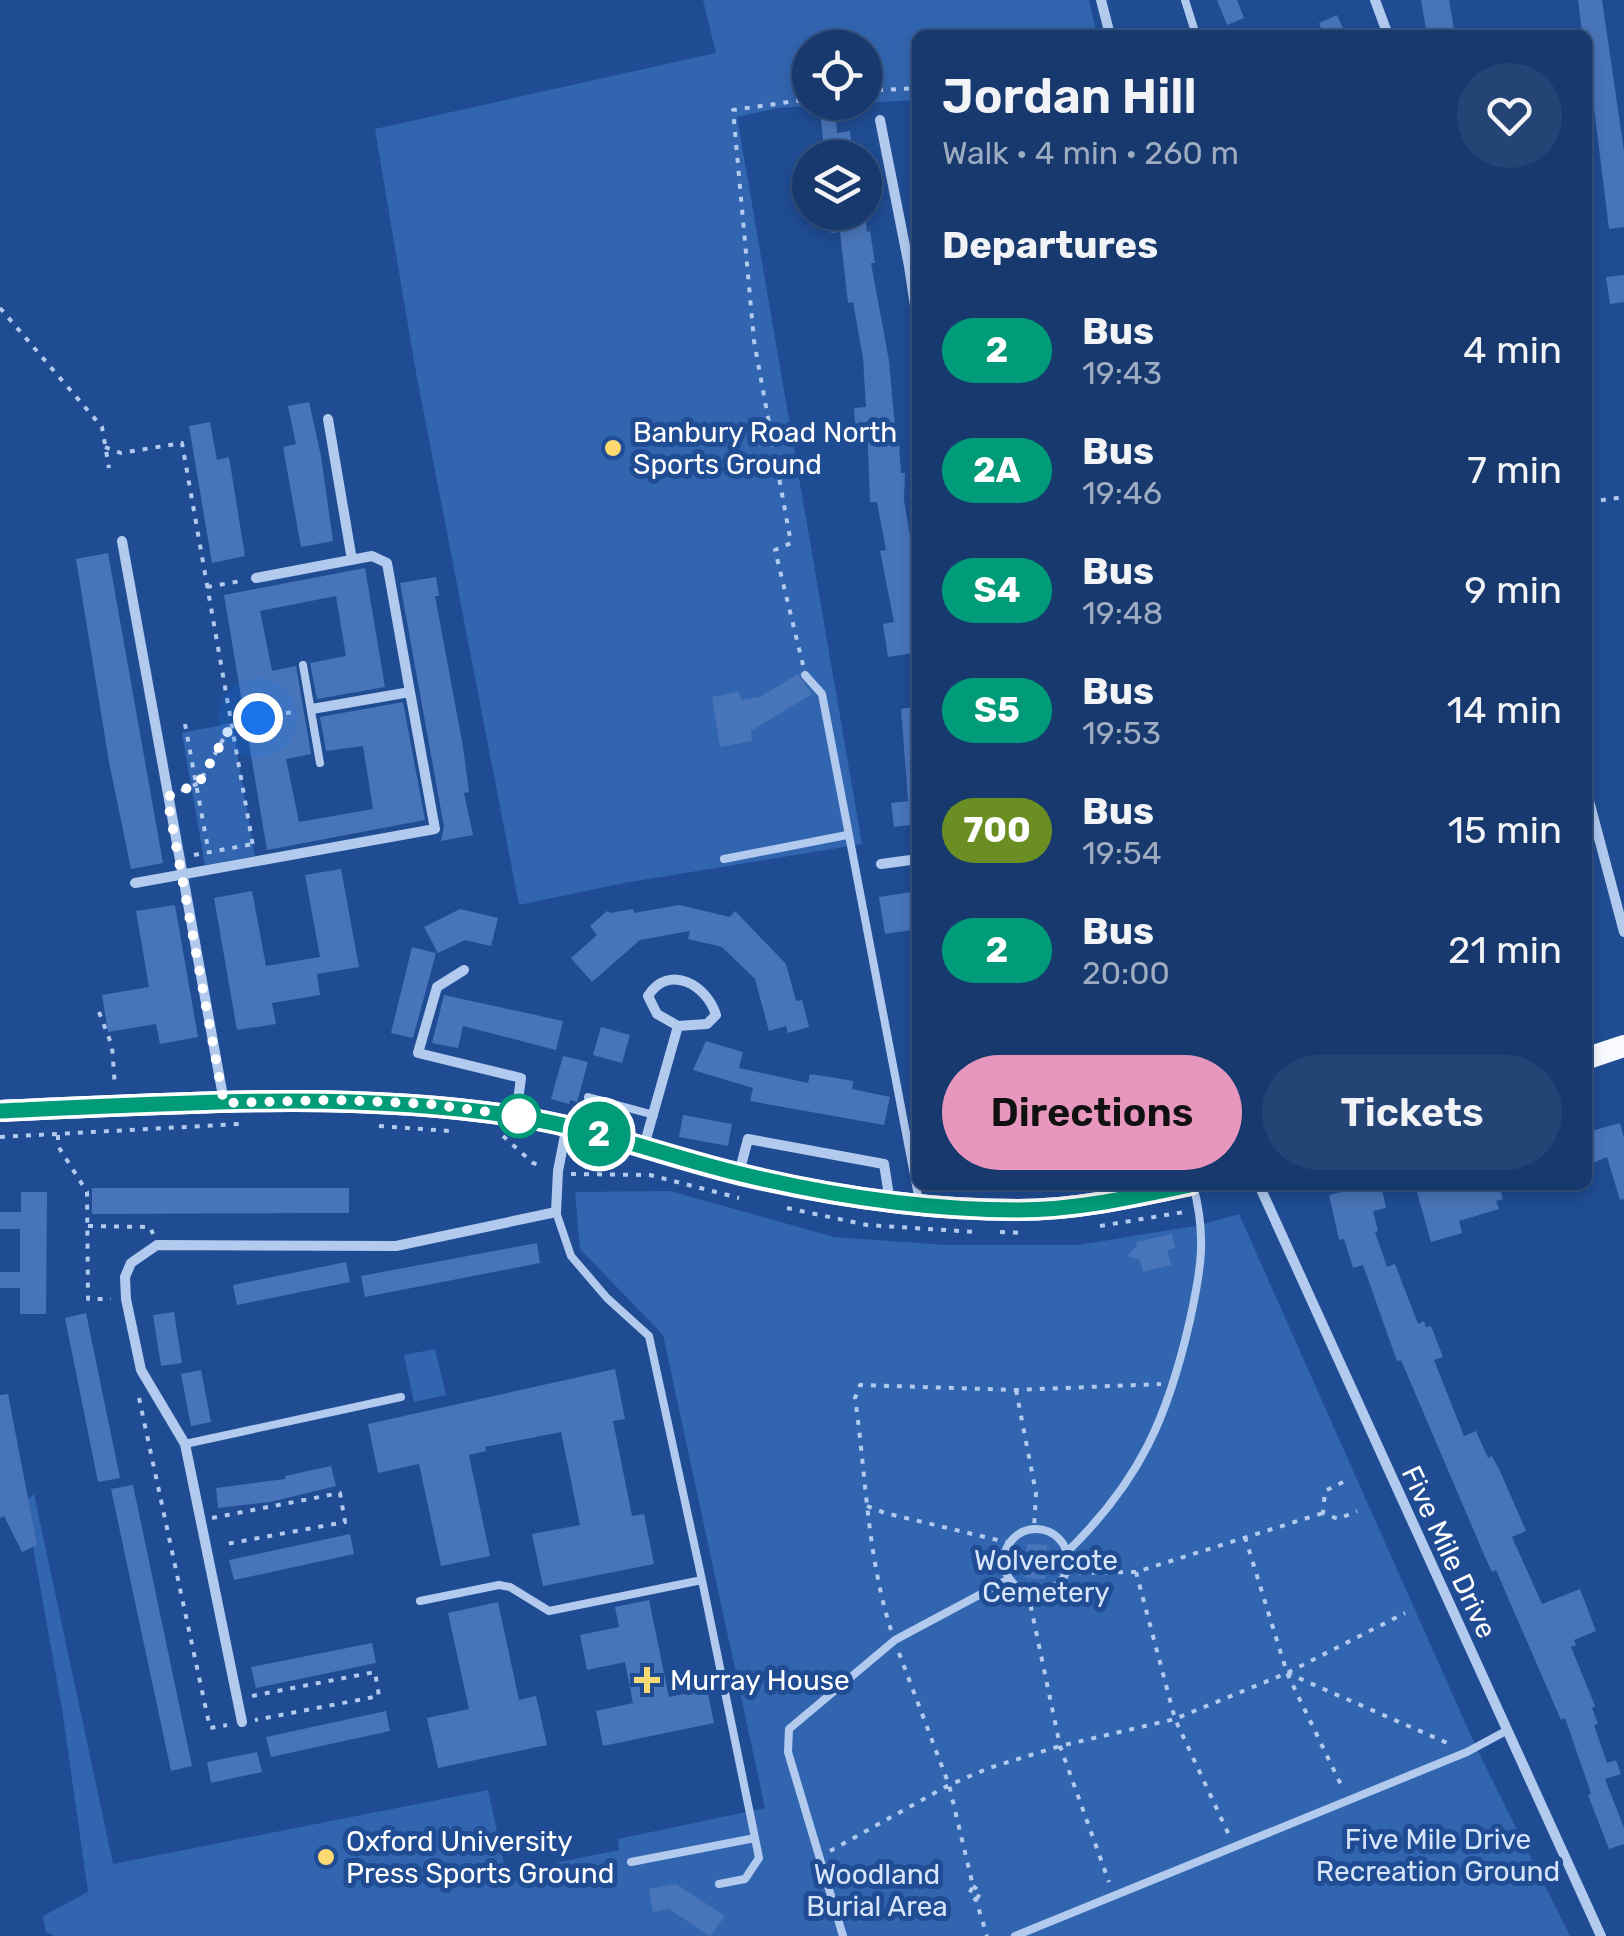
<!DOCTYPE html>
<meta charset="utf-8">
<style>
:root{--surface:#17396e;--page:#244476;--text:#f1f3f6;--muted:#9eacc2;--line:#365381;--accent:#e797bd}
body{margin:0;font-family:Rubik,sans-serif;background:var(--page);color:var(--text);height:100vh;display:flex;flex-direction:column;font-size:38px;white-space:nowrap}
*{box-sizing:border-box;margin:0}
p{font-size:32px;color:var(--muted)}
.icon{flex:none;width:55px;height:55px;fill:none;stroke:currentColor;stroke-width:2;stroke-linecap:round;stroke-linejoin:round}
.map{position:relative;flex:1;overflow:hidden}
.side{position:absolute;left:912px;top:30px;width:680px;height:1160px;display:flex;flex-direction:column;background:var(--surface);border-radius:15px;box-shadow:0 5px 15px #0003,0 0 0 2px var(--line)}
.side>*{flex:none}
.badge{padding:0 20px;border-radius:32px;font-size:35px;line-height:65px}
.fabs{position:absolute;left:792px;top:30px;display:grid;gap:20px}
.fabs a{display:grid;place-items:center;width:90px;height:90px;border-radius:50%;background:var(--surface);box-shadow:0 5px 15px #0003,0 0 0 2px var(--line);font-size:50px}
.you{position:absolute;width:50px;height:50px;margin:-25px;border:8px solid #fff;border-radius:50%;background:#1a73e8;box-shadow:0 0 0 15px #1a73e833}
.map>.badge{position:absolute;translate:-50% -50%;box-shadow:0 0 0 5px #fff}
h2{padding:0 30px;font-size:38px;line-height:90px}
.round{display:grid;place-items:center;flex:none;width:105px;height:105px;border-radius:52px;background:var(--page)}
.summary{display:flex;align-items:center;justify-content:space-between;height:170px;padding:0 30px}
h1{font-size:48px;font-weight:600;line-height:75px}
.primary-button{display:flex;gap:20px;margin-top:auto;padding:20px 30px}
.primary-button a{flex:1;height:115px;border-radius:60px;background:var(--accent);color:#111;font-size:40px;font-weight:600;line-height:115px;text-align:center}
.primary-button a+a{background:var(--page);color:var(--text)}
ul{padding:0;list-style:none}
li{display:flex;align-items:center;gap:30px;height:120px;padding:0 30px}
li div{flex:1}
li b{display:block;font-size:38px}
li em{font-style:normal}
li .badge{min-width:110px;font-weight:700;text-align:center}
.map>svg:first-child{display:block}
.green{fill:#3265b0;fill-rule:evenodd}
.building{fill:#4875b9}
.lines{fill:none;stroke-linecap:round;stroke-linejoin:round}
.path{stroke:#b1caee;stroke-width:4;stroke-dasharray:5 8;stroke-linecap:butt}
.lane{stroke:#b1caee;stroke-width:8}
.street{stroke:#b1caee;stroke-width:10}
.primary{stroke:#f8faff;stroke-width:22}
.line-casing{stroke:#fff;stroke-width:22}
.line{stroke:#009b79;stroke-width:15}
.walk{stroke:#fff;stroke-width:10;stroke-dasharray:0 18}
.poi-dot{fill:#fcda71;stroke:#1f4c93;stroke-width:4}
.stop-dot{fill:#fff;stroke:#009b79;stroke-width:5}
.labels{text-anchor:middle;dominant-baseline:central;stroke-width:10;stroke-linejoin:round;paint-order:stroke}
.poi-label{font-size:28px;fill:#fff;stroke:#1f4c93;text-anchor:start}
.street-label{font-size:28px;fill:#fff;stroke:#1f4c93}
.park-label{font-size:28px;fill:#d7e5fa;stroke:#1f4c93}
</style>
<div class="map">
<svg width="1624" height="1936" viewBox="0 0 1624 1936">
<rect width="100%" height="100%" fill="#1f4c93"/>
<!-- green -->
<path class="green" d="M703,0H1089L1097,35H918L917,100L777,108L737,117L862,844L624,883L519,905L415,367L375,129L716,53ZM810,48H865V102H810Z
M232,723L255,856L205,865L182,733Z
M670,1191L834,1237L945,1245H1079L1200,1225L1239,1214L1476,1747L1570,1936H55L46,1932L43,1916L88,1892L62,1709L25,1502L34,1494L113,1864L488,1790L506,1873L619,1850L618,1839L765,1808L663,1335L580,1249L575,1192Z
M435,1349L446,1395L414,1402L404,1355Z"/>
<!-- building -->
<path class="building" d="M1217,0H1237L1244,18L1227,25Z
M1421,0H1449L1455,35H1427Z
M1578,0H1602L1624,151V227L1609,229L1588,59V31H1582Z
M1337,15L1346,35H1324L1319,23Z
M836,118L837,133L850,131L853,158H825L821,119Z
M829,212L865,214L867,232L870,231L875,263H871L889,361L895,428H898L901,473H905L904,500L918,583V634L911,635L914,653L888,657L883,624L894,622L880,551L886,550L877,502H870L867,423L855,424L854,408L866,407L863,358L853,302L848,303L840,232L831,233Z
M1624,275V302L1610,304L1606,277Z
M309,402L321,456L333,541L301,547L283,447L296,444L288,406Z
M210,422L217,460L229,457L245,556L212,563L189,426Z
M108,553L163,863L131,869L109,762L76,559Z
M365,568L385,687L317,699L310,663L346,656L336,596L260,611L272,671L296,666L311,754L286,759L299,822L373,809L363,746L326,751L320,717L403,702L425,820L267,850L224,595Z
M436,577L439,596H435L463,747L469,792L464,793L473,835L441,841L444,827L400,583Z
M798,674L812,694L751,731L752,741L720,747L712,697L738,692L742,700L760,697Z
M918,706V824L894,827L891,803L908,801L901,709Z
M341,869L359,967L317,974L320,995L272,1003L276,1024L237,1030L214,898L252,891L266,966L320,957L305,875Z
M918,891V929L885,934L879,897Z
M175,905L198,1037L160,1044L156,1024L108,1032L102,995L149,987L136,911Z
M679,905L730,917L735,911L786,964L796,1001L802,1000L809,1027L788,1033L786,1026L769,1031L755,979L722,947L688,939L690,931L640,940L592,982L571,958L597,935L590,926L607,911L610,913L633,909L634,913Z
M460,909L498,918L491,946L465,940L438,953L424,927Z
M412,947L436,953L413,1038L391,1033Z
M444,995L563,1021L556,1050L463,1026L458,1048L432,1043Z
M601,1027L630,1035L622,1063L593,1055Z
M706,1041L743,1052L739,1068L808,1083L810,1074L836,1078L853,1081L852,1089L890,1097L884,1125L750,1101L753,1088L693,1070Z
M563,1056L588,1062L577,1102L570,1100L569,1104L551,1099Z
M683,1115L732,1124L728,1146L679,1137Z
M1620,1123L1624,1138V1199L1620,1200L1607,1157L1588,1165V1132Z
M1371,1185H1381L1386,1208L1373,1211L1378,1231L1375,1232L1387,1267L1395,1264L1418,1324L1424,1321L1426,1327L1431,1326L1443,1357L1434,1360L1464,1436L1476,1431L1488,1458L1492,1456L1500,1471L1526,1531L1512,1537L1542,1604L1580,1589L1596,1631L1574,1640L1576,1645L1571,1647L1595,1706L1592,1708L1598,1724L1594,1725L1607,1763L1616,1760L1621,1774L1605,1779L1624,1828V1844L1609,1849L1588,1795L1591,1793L1565,1718L1561,1720L1496,1570L1492,1572L1485,1557L1401,1360L1397,1361L1363,1265L1353,1268L1344,1239L1339,1240L1329,1195Z
M1415,1185H1499L1503,1199L1496,1201L1499,1209L1459,1221L1462,1233L1431,1242Z
M92,1188H349V1213L92,1214Z
M21,1192H47L46,1314H20V1288H0V1272H20V1229H0V1212H21Z
M1172,1234L1175,1248L1167,1250L1171,1265L1143,1272L1140,1260L1127,1256L1137,1246L1136,1242Z
M537,1243L540,1263L365,1297L361,1276Z
M346,1262L350,1282L237,1305L233,1285Z
M174,1312L182,1363L161,1366L153,1315Z
M86,1313L120,1478L98,1482L65,1318Z
M615,1369L625,1419L613,1421L632,1516L644,1514L654,1564L543,1586L532,1534L580,1525L561,1432L485,1447L486,1451L469,1455L490,1556L441,1566L419,1464L378,1473L368,1424Z
M201,1370L211,1422L191,1426L181,1374Z
M8,1394L37,1545L22,1552L4,1516L0,1518V1395Z
M331,1466L336,1486L270,1502L218,1508L216,1488L285,1479V1476Z
M133,1485L192,1766L171,1771L111,1489Z
M350,1534L354,1554L234,1580L229,1560Z
M1027,1544L1047,1545L1045,1579L1025,1578Z
M649,1600L669,1697L707,1689L714,1723L603,1746L596,1711L633,1703L625,1662L587,1670L580,1635L619,1627L615,1607Z
M498,1602L519,1700L536,1696L547,1745L438,1768L427,1718L469,1709L448,1613Z
M372,1643L376,1663L256,1688L251,1667Z
M386,1711L390,1731L271,1757L266,1737Z
M257,1752L262,1772L211,1783L207,1762Z
M676,1884L725,1916L710,1936L669,1909L653,1912L649,1889Z"/>
<g class="lines">
<!-- path -->
<path class="path" d="M865,91L918,88
M0,308L102,427L109,468
M105,447L121,453L182,443L253,846
M1588,502L1624,497
M207,587L241,581
M803,665L775,550L791,543L754,341L733,110L810,99
M185,724L209,854
M181,791L199,783L232,723L298,711
M194,855L253,844
M99,1012L112,1046L115,1087
M379,1126L450,1131
M58,1135V1146L87,1192L88,1299H111
M503,1136L533,1163L543,1166
M0,1137L240,1124
M571,1174L650,1175L739,1198
M787,1208L867,1225L976,1232
M88,1226L150,1227L153,1234
M1100,1226L1184,1212
M1000,1232L1026,1233
M1016,1390L1036,1493L1034,1529
M139,1398L210,1728L227,1725
M1343,1482L1325,1491L1323,1513L1338,1519L1357,1511
M867,1506L885,1513L1010,1543
M212,1518L340,1493L345,1522L221,1545
M1245,1537L1287,1673L1343,1789
M1136,1572L1175,1719L1229,1835
M1066,1573L1136,1572L1323,1513
M1028,1593L1060,1746L1109,1882
M891,1630C867,1555 866,1475 855,1398L860,1385L1016,1390L1161,1384
M899,1653L949,1785L973,1886L969,1894L976,1900L987,1936
M1287,1673L1452,1745
M252,1696L375,1672L379,1696L255,1720
M830,1851L949,1785L989,1768L1060,1746L1175,1719L1287,1673L1405,1613
M973,1886L981,1892L976,1900"/>
<!-- lane -->
<path class="lane" d="M1185,0L1196,35
M303,665L320,763
M805,675L822,694L919,1201
M724,859L847,835
M588,1097L654,1115
M185,1444L401,1397
M1004 1561a32 32 0 1 1 64 0a32 32 0 1 1-64 0Z
M1067,1552C1140,1481 1168,1417 1190,1320C1201,1270 1207,1236 1193,1185
M420,1601L499,1585L510,1587L549,1611L702,1580L649,1336L607,1298L571,1256L556,1212
M631,1862L755,1838L702,1580
M719,1884L745,1879L759,1858L755,1838
M843,1936L788,1752L789,1729L895,1640L1009,1579
M1015,1936L1467,1752L1506,1731"/>
<!-- street -->
<path class="street" d="M1101,0L1110,35
M1375,0L1388,35
M880,120L909,266L918,326
M328,419L352,560
M122,541L224,1102
M256,578L372,556L387,563L410,692
M1588,797L1624,932
M881,864L918,859
M135,883L435,829L410,692L312,709
M464,970L437,987L418,1053L521,1078L516,1115
M644,1146L678,1026L657,1014L648,996C669,963 707,985 716,1015L707,1024L678,1026
M739,1173L748,1139L884,1164L890,1202
M1259,1185L1601,1936
M242,1722L185,1444L141,1370L126,1299L125,1277L131,1263L157,1245L396,1246L556,1212L558,1171L567,1125"/>
<!-- primary -->
<path class="primary" d="M1588,1058L1624,1046
M0,1111C171,1104 344,1090 514,1116C592,1127 665,1157 741,1175C832,1196 925,1210 1018,1210C1076,1210 1134,1197 1190,1185"/>
</g>
<g class="lines">
<!-- line casing -->
<g class="line-casing">
<path id="line" d="M0,1111C171,1104 343,1090 514,1116C592,1127 665,1156 741,1174C832,1196 925,1210 1018,1210C1076,1210 1134,1197 1190,1185"/>
</g>
<!-- line -->
<use href="#line" class="line"/>
<!-- walk -->
<path class="walk" d="M258,718L232,724L199,783L167,797L224,1103L336,1100L429,1104L519,1116"/>
</g>
<!-- markers -->
<g class="poi-dot">
<circle cx="613" cy="448" r="10"/>
<path d="M642 1665h10v10h10v10h-10v10h-10v-10h-10v-10h10z"/>
<circle cx="326" cy="1857" r="10"/>
</g>
<circle class="stop-dot" cx="519" cy="1116" r="20"/>
<g class="labels">
<!-- poi labels -->
<g class="poi-label">
<text x="633" y="432">Banbury Road North<tspan x="633" dy="32">Sports Ground</tspan></text>
<text x="670" y="1680">Murray House</text>
<text x="346" y="1841">Oxford University<tspan x="346" dy="32">Press Sports Ground</tspan></text>
</g>
<!-- street labels -->
<g class="street-label">
<text transform="translate(1449 1552) rotate(65)">Five Mile Drive</text>
</g>
<!-- park labels -->
<g class="park-label">
<text x="1046" y="1560">Wolvercote<tspan x="1046" dy="32">Cemetery</tspan></text>
<text x="1438" y="1839">Five Mile Drive<tspan x="1438" dy="32">Recreation Ground</tspan></text>
<text x="877" y="1874">Woodland<tspan x="877" dy="32">Burial Area</tspan></text>
</g>
</g>
</svg>
<div class="fabs">
<a><svg class="icon" aria-label="locate" viewBox="0 0 24 24"><circle cx="12" cy="12" r="6"/><path d="M12 2v4M12 18v4M2 12h4M18 12h4"/></svg></a>
<a><svg class="icon" aria-label="layers" viewBox="0 0 24 24"><path d="M12 4l9 5-9 5-9-5zM3 14l9 5 9-5"/></svg></a>
</div>
<div class="you" style="left:258px;top:718px"></div>
<b class="badge" style="left:599px;top:1134px;background:#009b79;color:#fff">2</b>
<section class="side">
<div class="summary"><div><h1>Jordan Hill</h1><p>Walk · 4 min · 260 m</p></div><a class="round"><svg class="icon" aria-label="heart" viewBox="0 0 24 24"><path d="M12 20l-8-8c-3-5 5-10 8-4 3-6 11-1 8 4z"/></svg></a></div>
<h2>Departures</h2>
<ul>
<li><span class="badge" style="background:#009b79;color:#fff">2</span><div><b>Bus</b><p>19:43</p></div><em>4 min</em></li>
<li><span class="badge" style="background:#009b79;color:#fff">2A</span><div><b>Bus</b><p>19:46</p></div><em>7 min</em></li>
<li><span class="badge" style="background:#009b79;color:#fff">S4</span><div><b>Bus</b><p>19:48</p></div><em>9 min</em></li>
<li><span class="badge" style="background:#009b79;color:#fff">S5</span><div><b>Bus</b><p>19:53</p></div><em>14 min</em></li>
<li><span class="badge" style="background:#6b8e23;color:#fff">700</span><div><b>Bus</b><p>19:54</p></div><em>15 min</em></li>
<li><span class="badge" style="background:#009b79;color:#fff">2</span><div><b>Bus</b><p>20:00</p></div><em>21 min</em></li>
</ul>
<div class="primary-button"><a>Directions</a><a>Tickets</a></div>
</section>
</div>
